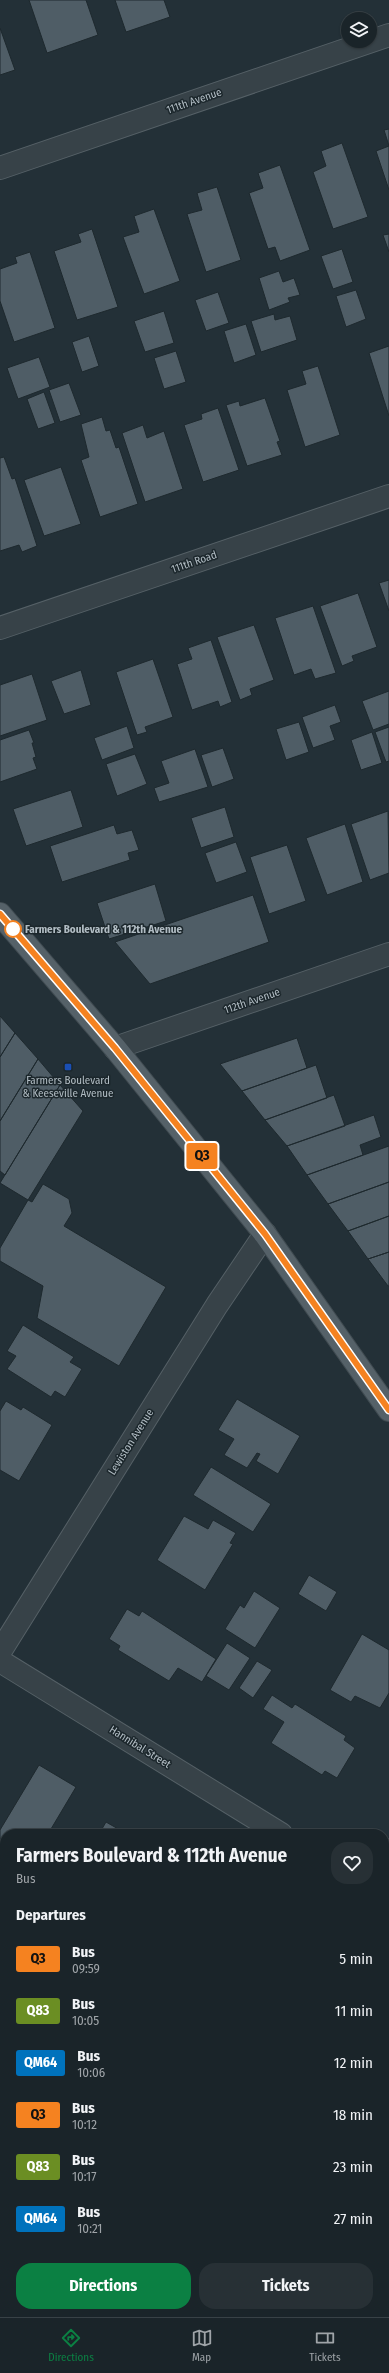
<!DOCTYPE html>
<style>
:root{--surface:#1a2429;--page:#273035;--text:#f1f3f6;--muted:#9fa4a8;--line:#384146;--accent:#0b8043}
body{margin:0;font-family:"Fira Sans Condensed",sans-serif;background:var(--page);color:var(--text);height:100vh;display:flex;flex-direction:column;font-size:15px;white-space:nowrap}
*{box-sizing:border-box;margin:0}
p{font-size:13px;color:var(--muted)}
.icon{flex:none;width:22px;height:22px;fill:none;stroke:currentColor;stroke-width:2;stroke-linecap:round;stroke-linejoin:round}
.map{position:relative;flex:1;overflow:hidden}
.details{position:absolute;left:0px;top:1829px;width:389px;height:488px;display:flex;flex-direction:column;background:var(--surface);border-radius:16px 16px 0 0;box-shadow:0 1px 3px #0004,0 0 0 1px var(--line)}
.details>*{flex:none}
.badge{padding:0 8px;border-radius:3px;font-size:14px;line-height:26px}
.buttons{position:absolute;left:341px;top:12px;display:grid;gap:8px}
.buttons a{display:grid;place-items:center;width:36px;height:36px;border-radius:50%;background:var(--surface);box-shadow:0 1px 3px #0004,0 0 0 1px var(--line);font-size:20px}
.map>.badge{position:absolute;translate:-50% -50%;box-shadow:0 0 0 2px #fff}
h2{padding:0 16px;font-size:15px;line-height:36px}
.round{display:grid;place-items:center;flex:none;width:42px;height:42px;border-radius:16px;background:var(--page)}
.summary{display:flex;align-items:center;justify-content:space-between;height:68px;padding:0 16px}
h1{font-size:19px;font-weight:700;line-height:30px}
.button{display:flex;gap:8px;margin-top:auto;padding:8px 16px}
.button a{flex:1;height:46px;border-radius:16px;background:var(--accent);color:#fff;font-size:16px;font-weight:700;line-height:46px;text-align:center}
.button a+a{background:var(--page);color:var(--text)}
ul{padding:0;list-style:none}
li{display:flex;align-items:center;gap:12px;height:52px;padding:0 16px}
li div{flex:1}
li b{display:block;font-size:15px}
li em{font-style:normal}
li .badge{min-width:44px;font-weight:700;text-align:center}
.tabs{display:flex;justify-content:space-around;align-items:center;height:56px;border-top:1px solid var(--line);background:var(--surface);font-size:11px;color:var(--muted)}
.tabs a{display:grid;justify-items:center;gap:2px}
.tabs .current{color:var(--accent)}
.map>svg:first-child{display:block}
.building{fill:#4f5d66;stroke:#1e292e}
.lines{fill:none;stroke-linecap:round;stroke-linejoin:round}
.minor-casing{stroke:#556066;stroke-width:24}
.major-casing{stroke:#404b51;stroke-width:24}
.minor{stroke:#374248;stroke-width:22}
.major{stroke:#556168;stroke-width:22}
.line-casing{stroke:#fff;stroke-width:9}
.line{stroke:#f58220;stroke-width:6}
.stop-dot{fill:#fff;stroke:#f58220;stroke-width:2}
.transit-dot{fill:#1a4fb4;stroke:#1c272c;stroke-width:1.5}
.labels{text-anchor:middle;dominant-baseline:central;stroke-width:3;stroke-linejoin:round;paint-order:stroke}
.street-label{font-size:11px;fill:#b2bdc4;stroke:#1c272c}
.stop-label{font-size:11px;font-weight:bold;fill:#b2bdc4;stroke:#1c272c;text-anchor:start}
.poi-label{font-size:11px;fill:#b2bdc4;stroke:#1c272c}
</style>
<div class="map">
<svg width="389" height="2317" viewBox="0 0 389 2317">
<rect width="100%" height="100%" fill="#233037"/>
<!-- building -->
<path class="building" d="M29,0H86L98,35L47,53Z
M115,0H164L170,17L126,32Z
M0,28L15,70L0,75Z
M389,129V146L384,130Z
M342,143L368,217L333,229L313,172L326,166L321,151Z
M389,146V190L376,151Z
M280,165L310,250L280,261L275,247L268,249L249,193L263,188L258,173Z
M217,187L241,260L206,272L187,214L202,210L197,193Z
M154,209L180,281L144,294L123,237L139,232L134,216Z
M92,229L118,307L77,320L54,251L81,242L78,234Z
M389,234V252L383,235Z
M342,249L353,282L333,289L321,256Z
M30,252L55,328L14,342L0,301V269L17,263L15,257Z
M279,271L283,282L294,278L300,295L288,298L290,302L269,310L259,278Z
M356,290L366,319L346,327L336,296Z
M218,292L229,323L206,331L195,300Z
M164,311L174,343L145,352L134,321Z
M274,314L275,320L290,316L297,340L261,352L251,321Z
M246,324L256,355L234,363L224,331Z
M89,336L99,366L82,372L72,342Z
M389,346V416L369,353Z
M176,351L186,382L164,389L154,358Z
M39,357L50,387L18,399L7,368Z
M318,366L340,435L305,447L287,390L306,384L302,371Z
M69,383L81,415L60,422L49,390Z
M44,392L55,423L38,429L27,399Z
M265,398L280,441L277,442L282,455L247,466L226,405L239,401L240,406Z
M218,408L239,470L203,482L184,425L202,419L201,414Z
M102,417L106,431L110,430L116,448L119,447L138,504L100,517L81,460L89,457L81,424Z
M143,425L147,438L164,431L183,489L145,502L122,433Z
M4,457L12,479L15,478L37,546L22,552L19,545L0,551V458Z
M61,467L81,524L44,536L24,480Z
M389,580V611L379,583Z
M358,593L377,647L352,656L354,661L342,666L320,606Z
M313,606L336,673L315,679L311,669L294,675L275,618Z
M254,625L274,680L250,689L252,695L240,700L217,637Z
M211,640L232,702L220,707L218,701L192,710L177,664L192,659L188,648Z
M153,659L173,717L145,727L147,732L137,735L116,672Z
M81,670L91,705L64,714L51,681Z
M32,674L47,720L0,736V685Z
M389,691V724L373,730L362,701Z
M335,705L341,722L330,726L335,740L313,748L302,717Z
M299,722L309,752L286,760L276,729Z
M127,726L134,748L102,760L94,738Z
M389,727V761L386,762L375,732Z
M29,730L34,743H32L36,757L33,758L37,769L0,782V740Z
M372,732L382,763L361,770L351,740Z
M223,748L234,779L212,787L201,755Z
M195,749L208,787L159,802L154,788L169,783L161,761Z
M135,754L147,784L117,796L106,764Z
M71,790L83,827L26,846L13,809Z
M225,807L234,837L201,848L191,818Z
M388,811L389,873L370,880L351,824Z
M345,824L363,882L327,895L306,838Z
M114,825L117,834L132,830L139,850L128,853L130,860L62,882L50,846Z
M236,842L247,872L216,883L205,853Z
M287,845L306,901L269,914L250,857Z
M155,884L166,921L109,939L97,903Z
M253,895L269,942L207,964L150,984L115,942Z
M0,1016L15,1033L0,1057Z
M15,1033L38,1059L0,1121V1057Z
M297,1038L307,1068L242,1091L220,1064Z
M38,1059L60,1085L5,1175L0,1171V1121Z
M316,1065L327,1098L265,1120L242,1091Z
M60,1085L83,1111L28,1200L0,1183Z
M334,1095L345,1126L287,1146L265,1120Z
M374,1115L381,1137L360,1145L363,1155L307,1175L287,1146Z
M389,1146V1182L328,1204L307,1175Z
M389,1182V1216L348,1231L328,1204Z
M43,1184L69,1199L72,1213L64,1226L166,1287L119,1366L37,1318L43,1286L0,1261V1248L28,1200L32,1202Z
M389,1216V1252L368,1259L348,1231Z
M389,1252V1286H388L368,1259Z
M23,1325L74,1357L70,1362L82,1369L65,1397L55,1391L51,1397L7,1369L16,1356L7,1351Z
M237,1399L300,1436L278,1474L256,1461L260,1454L257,1453L247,1468L224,1455L234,1439L218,1430Z
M6,1401L21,1410L23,1407L52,1425L19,1481L0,1470V1411Z
M211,1467L271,1504L253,1532L193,1495Z
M184,1516L208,1529L213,1520L236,1533L230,1543L233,1544L205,1590L157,1560Z
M309,1575L337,1592L326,1611L298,1594Z
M254,1591L280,1608L255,1648L225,1629L240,1605L244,1608Z
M127,1609L139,1616L142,1611L216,1659L202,1682L178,1668L169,1681L118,1650L120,1646L109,1639Z
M362,1634L389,1650V1693L380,1708L355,1696L351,1702L330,1690Z
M227,1643L250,1658L229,1690L206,1676Z
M257,1661L272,1670L253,1698L239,1688Z
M272,1695L292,1708L295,1704L346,1736L344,1740L355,1748L337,1778L325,1771L322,1775L271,1743L284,1722L263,1709Z
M39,1765L76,1787L48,1834H5V1841L0,1838V1830Z
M106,1822L127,1834H99Z
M0,1863L5,1866V1897L2,1903L0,1902Z
M385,1987L389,1990V2029L384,2026Z
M0,1992L5,1995V2021L0,2018Z
M384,2112L389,2115V2125L384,2133Z
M389,2197V2251L384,2248V2202H386Z
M5,2215V2246L0,2243V2224Z
M389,2278V2290L384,2287Z
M0,2305L5,2308V2312H11L17,2317H0Z
M202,2312H263L260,2317H199Z
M310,2312H354L350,2317H309Z"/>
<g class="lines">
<!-- minor casing -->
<g class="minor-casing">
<path id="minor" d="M0,168L389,35
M0,628L389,496
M115,1048L389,954
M0,1652L217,1305L265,1234
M0,1661L281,1834
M384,1858L389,1850
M384,1897L389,1900
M93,2317L96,2312"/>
</g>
<!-- major casing -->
<g class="major-casing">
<path id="major" d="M0,914L115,1048L265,1234L389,1410"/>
</g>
<!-- minor -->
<use href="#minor" class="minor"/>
<!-- major -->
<use href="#major" class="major"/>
</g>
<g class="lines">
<!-- line casing -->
<g class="line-casing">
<path id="line" d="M0,914L115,1048L265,1234L389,1410"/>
</g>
<!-- line -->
<use href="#line" class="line"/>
</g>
<!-- markers -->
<circle class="stop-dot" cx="13" cy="929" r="8"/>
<rect class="transit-dot" x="64" y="1063" width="8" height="8" rx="2"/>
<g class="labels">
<!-- street labels -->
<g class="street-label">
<text transform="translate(194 101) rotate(-19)">111th Avenue</text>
<text transform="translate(194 562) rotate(-19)">111th Road</text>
<text transform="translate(252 1001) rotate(-19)">112th Avenue</text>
<text transform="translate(131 1442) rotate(-58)">Lewiston Avenue</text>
<text transform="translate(140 1747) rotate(32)">Hannibal Street</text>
</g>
<!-- stop labels -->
<g class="stop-label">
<text x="25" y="929">Farmers Boulevard &amp; 112th Avenue</text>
</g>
<!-- poi labels -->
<g class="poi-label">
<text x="68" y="1080">Farmers Boulevard<tspan x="68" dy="13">&amp; Keeseville Avenue</tspan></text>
</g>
</g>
</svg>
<div class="buttons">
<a><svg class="icon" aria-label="layers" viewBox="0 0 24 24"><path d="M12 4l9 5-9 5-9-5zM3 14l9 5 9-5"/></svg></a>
</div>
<b class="badge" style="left:202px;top:1156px;background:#f58220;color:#111">Q3</b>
<section class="details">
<div class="summary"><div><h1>Farmers Boulevard &amp; 112th Avenue</h1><p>Bus</p></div><a class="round"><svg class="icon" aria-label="heart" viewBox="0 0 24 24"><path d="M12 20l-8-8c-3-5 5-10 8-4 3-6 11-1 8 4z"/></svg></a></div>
<h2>Departures</h2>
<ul>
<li><span class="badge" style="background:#f58220;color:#111">Q3</span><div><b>Bus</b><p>09:59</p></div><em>5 min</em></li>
<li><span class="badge" style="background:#6b8e23;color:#fff">Q83</span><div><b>Bus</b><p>10:05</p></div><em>11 min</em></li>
<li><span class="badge" style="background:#0072bc;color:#fff">QM64</span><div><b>Bus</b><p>10:06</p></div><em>12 min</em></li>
<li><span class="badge" style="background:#f58220;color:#111">Q3</span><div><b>Bus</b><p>10:12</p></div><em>18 min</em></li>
<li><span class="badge" style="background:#6b8e23;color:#fff">Q83</span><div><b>Bus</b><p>10:17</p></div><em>23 min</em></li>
<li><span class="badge" style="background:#0072bc;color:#fff">QM64</span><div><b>Bus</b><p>10:21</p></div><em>27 min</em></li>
</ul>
<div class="button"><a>Directions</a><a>Tickets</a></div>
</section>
</div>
<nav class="tabs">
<a class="current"><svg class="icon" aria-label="directions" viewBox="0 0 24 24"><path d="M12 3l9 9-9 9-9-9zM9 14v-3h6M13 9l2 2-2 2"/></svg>Directions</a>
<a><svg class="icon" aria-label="map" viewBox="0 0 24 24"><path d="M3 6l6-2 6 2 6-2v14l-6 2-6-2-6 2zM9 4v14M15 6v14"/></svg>Map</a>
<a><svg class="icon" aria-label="tickets" viewBox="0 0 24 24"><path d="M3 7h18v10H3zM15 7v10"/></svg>Tickets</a>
</nav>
